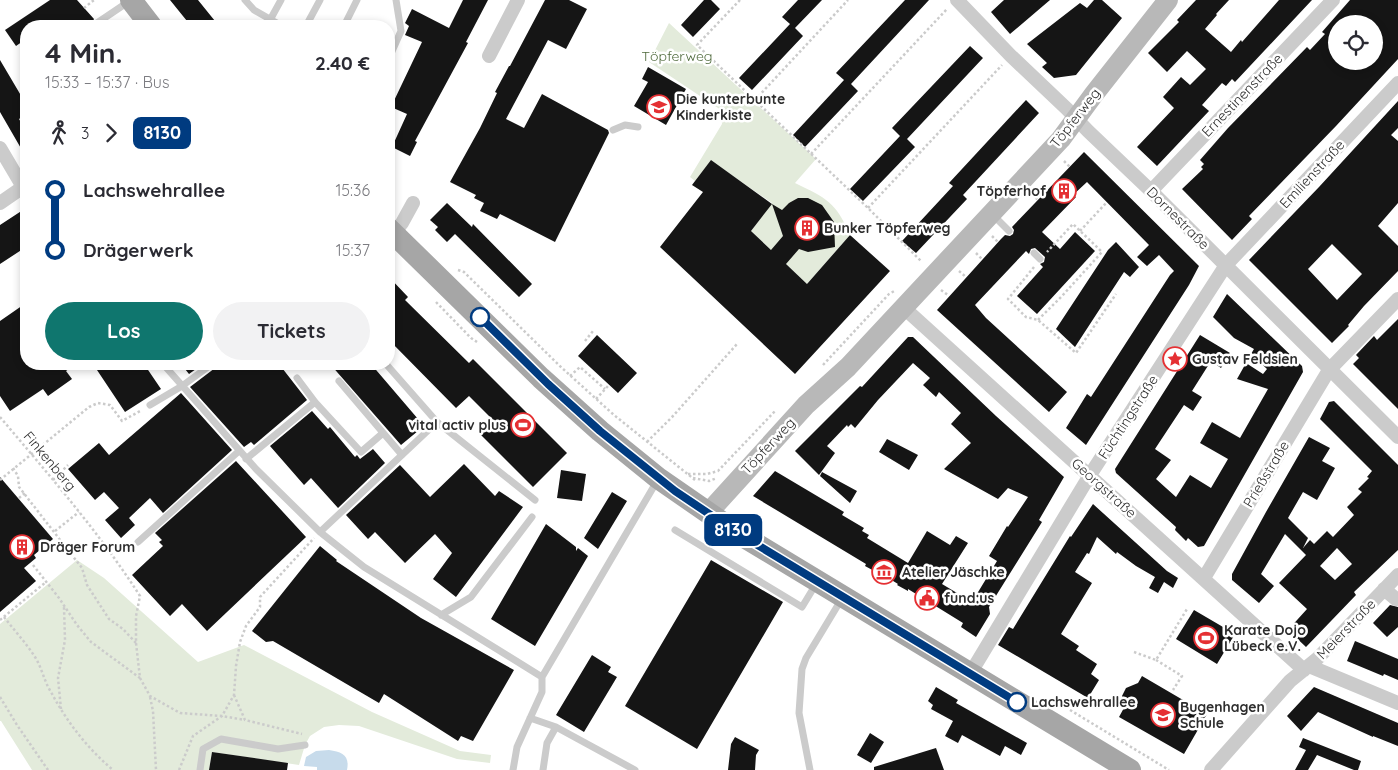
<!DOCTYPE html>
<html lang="de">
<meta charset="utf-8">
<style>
:root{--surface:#fff;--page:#f2f2f3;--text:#2b2b33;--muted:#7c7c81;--accent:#0f766e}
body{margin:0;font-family:Quicksand,sans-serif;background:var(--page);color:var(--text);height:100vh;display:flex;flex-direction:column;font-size:19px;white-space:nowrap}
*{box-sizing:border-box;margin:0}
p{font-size:16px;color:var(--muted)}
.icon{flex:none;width:28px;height:28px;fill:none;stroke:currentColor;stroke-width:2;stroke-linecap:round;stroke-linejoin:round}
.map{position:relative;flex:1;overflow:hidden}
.panel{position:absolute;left:20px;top:20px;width:375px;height:350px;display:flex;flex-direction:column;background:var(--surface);border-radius:20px;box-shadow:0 2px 8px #0003}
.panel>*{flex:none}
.badge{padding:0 10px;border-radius:8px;font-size:18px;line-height:32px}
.controls{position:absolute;left:1328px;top:15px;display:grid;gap:10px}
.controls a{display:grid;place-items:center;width:55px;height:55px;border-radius:50%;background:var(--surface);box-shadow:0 2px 8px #0003;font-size:25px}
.map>.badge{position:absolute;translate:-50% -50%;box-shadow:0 0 0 2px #fff}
.legs{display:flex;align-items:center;gap:8px;height:55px;padding:0 25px;font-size:16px}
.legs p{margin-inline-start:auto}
.overview{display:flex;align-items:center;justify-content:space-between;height:85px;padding:0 25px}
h1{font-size:28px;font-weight:700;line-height:38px}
.action{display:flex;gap:10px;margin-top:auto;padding:10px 25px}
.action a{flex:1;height:58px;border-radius:30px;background:var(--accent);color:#fff;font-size:20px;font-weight:700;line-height:58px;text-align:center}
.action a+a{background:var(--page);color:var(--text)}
ul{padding:0 25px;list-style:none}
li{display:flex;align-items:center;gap:18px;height:60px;font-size:19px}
li i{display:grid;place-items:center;width:8px;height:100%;margin:0 6px;background:currentColor}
li i::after{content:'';width:12px;height:12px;margin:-6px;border:4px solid;border-radius:50%;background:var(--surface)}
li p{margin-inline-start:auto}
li:first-child i{background:linear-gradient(#0000 50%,currentColor 0)}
li:last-child i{background:linear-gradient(currentColor 50%,#0000 0)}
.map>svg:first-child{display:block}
.green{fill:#e3ebdb}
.water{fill:#c7dbeb}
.building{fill:#151515;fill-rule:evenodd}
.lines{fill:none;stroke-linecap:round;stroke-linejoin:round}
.path{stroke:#cbcbcb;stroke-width:2.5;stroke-dasharray:2.5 2.5;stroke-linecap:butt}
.service{stroke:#cbcbcb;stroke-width:7}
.minor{stroke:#cbcbcb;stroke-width:14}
.secondary{stroke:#b8b8b8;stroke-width:20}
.primary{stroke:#a6a6a6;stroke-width:22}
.line-1-casing{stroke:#fff;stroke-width:11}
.line-1{stroke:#003b80;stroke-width:8}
.stop-1-dot{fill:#fff;stroke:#003b80;stroke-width:2.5}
.labels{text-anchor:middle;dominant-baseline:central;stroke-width:5;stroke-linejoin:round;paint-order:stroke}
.park-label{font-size:14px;fill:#4e693b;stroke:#fff}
.street-label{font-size:14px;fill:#2e2e2e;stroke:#fff}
.poi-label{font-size:14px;font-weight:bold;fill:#2e2e2e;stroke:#fff;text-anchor:start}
.stop-label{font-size:14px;font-weight:bold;fill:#2e2e2e;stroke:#fff;text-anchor:start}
</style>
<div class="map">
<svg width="1398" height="770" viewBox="0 0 1398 770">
<rect width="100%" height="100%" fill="#fff"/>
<!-- green -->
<path class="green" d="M669,23L816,159L795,183C826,198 836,202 850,235L807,284L751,231L772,203L711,161L695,181L690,177L722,124L721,110L649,62Z
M77,560L104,578L198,662L244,645L372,712L460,751L491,755L490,763L457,759L359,726L339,725L324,727L310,736L305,745L299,765L212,752L209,770H32L1,721H0V624Z"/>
<!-- water -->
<path class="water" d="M329,750C342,752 350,755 347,770H317V767L304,766L306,757L316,751Z"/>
<!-- building -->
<path class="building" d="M50,0H77L94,19L92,23L93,26H26V39L16,46L5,30Z
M170,0H198L219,26H191Z
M463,0H488L466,42L468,43L415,141L417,142L410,156L392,147L407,114L391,107L422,42L405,35L409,26L405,23L412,9L449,28Z
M545,0H569L587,9L566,49L548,40L506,119L524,128L542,94L608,130L609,133L555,242L500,214L497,219L480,211L484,203L474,198L476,195L450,182L480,128L497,93L495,92L509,66H510Z
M704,0H711L720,9L693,37L681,25Z
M798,0H822L795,28L803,36L752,90L739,78L790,24L782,17Z
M905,0H929L851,84L858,91L805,147L793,135L844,80L836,73Z
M1004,0H1050L1010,34L991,12Z
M1094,0H1102L1122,18L1076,75L1054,78L1042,67L1047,63L1027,44L1080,3L1087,8Z
M1196,0H1229L1216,14L1217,15L1205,29L1231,52L1241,40L1242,42L1279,0H1312L1235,82L1232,79L1226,86L1222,83L1202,105L1209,111L1157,166L1137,147L1174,108L1163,97L1181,77L1190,85L1206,69L1187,51L1167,72L1148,53L1179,22L1177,20Z
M1350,0H1398V59L1336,126L1249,216L1252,219L1232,240L1182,189L1203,169L1201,167L1204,164L1200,160L1228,128L1307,47L1310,50L1325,34L1322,32ZM1336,24H1374V61H1336Z
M970,46L983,58L907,139L915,147L863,201L850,189L900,136L892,128Z
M0,60L26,104V114L19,119L26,131V157L0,112Z
M648,67L686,89L666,125L634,106L648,82L642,79Z
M1026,100L1039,113L963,195L967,199L916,253L902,241L953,186L949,183Z
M1398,101V128L1391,135L1398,141V203L1378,226L1398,246V271L1364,306L1348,325L1349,326L1332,343L1249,260L1319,187ZM1332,244L1362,274L1337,300L1308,269Z
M1084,152L1199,266L1189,285L1086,445L1066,428L1087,394L1091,397L1170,275L1174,271L1159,255L1147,266L1137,257L1149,245L1087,182L1073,195L1076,197L1042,232L1060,249L1075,232L1095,251L1037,314L1017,296L1043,267L1040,264L1044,262L1045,257L1035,248L1031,249L1029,254L1026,251L975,305L986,318L1067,392L1049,412L937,310L1001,239L1005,235L1010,236L1013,234L1014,230L1012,227Z
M711,160L772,204L751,231L771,250L783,236L772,204L782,210L789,203L798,198H808L822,205L834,222L835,247L808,252L799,249L786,264L807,284L850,235L890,271L795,374L660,247L703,192L692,185Z
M447,203L472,227L473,224L532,284L519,297L455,234L447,242L435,230L438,227L430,220Z
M26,208V247L0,264V225Z
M1116,242L1139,267L1130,277L1124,272L1075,347L1056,329L1108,250Z
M389,277L408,297L405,300L469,363L473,359L567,453L533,487L480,434L493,420L469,396L456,408L389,340Z
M1227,294L1302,366L1303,372L1204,546L1198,547L1188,538L1186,541L1175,530L1176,527L1116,473L1115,469L1200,335L1230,353L1221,368L1211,361L1192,391L1202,397L1193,411L1184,405L1155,449L1171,460L1156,479L1176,497L1190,475L1211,488L1228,459L1200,443L1212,422L1240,438L1268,389L1237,379L1246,363L1263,374L1267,369L1251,354L1254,349L1234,338L1213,317Z
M26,303V364H76L66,371L72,379L48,396L43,389L10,411L0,396V321Z
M1398,319V409L1353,364L1359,358L1356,355L1374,336L1377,340Z
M597,335L637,373L618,393L578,356Z
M908,337H913L996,416L1064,477L1039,520L1042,522L989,607L990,614L976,637L961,627L963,623L908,589V591L897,585L898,584L877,571L876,572L865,566L866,564L753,496L775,471L844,512L842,515L864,528L862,531L869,535L867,538L908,563L927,531L950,545L956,536L968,543L942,584L972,602L997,561L989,556L1007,526L1008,527L1028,497L1008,488L998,499L944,469L971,443L951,424L961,413L939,392L936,397L923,385L930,378L913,363L878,400L855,428L851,424L848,427L847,425L827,446L835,453L819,475L795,451L860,386L862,387Z
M93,364H144L161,389L125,412Z
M181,364H203L189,374Z
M217,364H279L307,400L254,445L251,442L244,447L190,387L215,368Z
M330,364H371L424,426L401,445Z
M181,393L232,450L163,513L150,498L129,518L135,525L121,538L105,520L119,508L104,492L95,500L68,469L99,443L109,455Z
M1334,401L1398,465V550L1354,592L1356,595L1306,647L1288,630L1307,609L1279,583L1306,555L1285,534L1261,574L1274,586L1259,603L1232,580V574L1266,512L1309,437L1330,448L1322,461L1335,468L1317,500L1303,492L1288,518L1308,538L1303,548L1310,540L1314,544L1327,531L1333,537L1354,515L1347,507L1362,492L1358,489L1369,478L1367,477L1372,471L1320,419L1329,402ZM1337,548L1352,564L1335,580L1320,566Z
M312,411L328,429L330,427L355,457L357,455L360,459L373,449L385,463L338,508L311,478L304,485L270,446Z
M887,439L918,455L909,470L879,452Z
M236,461L306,537L207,631L182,604L170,616L132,575L163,546L159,542L162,540L155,533Z
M464,464L495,496L499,491L523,507L456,597L433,579L452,553L435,534L405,563L375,532L368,539L346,515L400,465L430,497Z
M561,470L586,474L582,501L557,498Z
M822,472L857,491L850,503L820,476Z
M0,477L53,539L34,555L36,558L24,568L36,581L0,612Z
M612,492L627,501L598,549L584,538Z
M1093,504L1167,571L1178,578L1173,588L1164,582L1158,593L1149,588L1155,577L1136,566L1117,552L1116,554L1097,537L1089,554L1087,553L1075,572L1092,583L1061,634L1079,646L1076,650L1097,664L1091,674L1099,680L1088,698L998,645L1009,627L1013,629L1070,536L1071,537Z
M546,524L576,547V551L578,548L588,556L535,646L491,619Z
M320,546L337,560L336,561L421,618L514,670L473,741L461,736L458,741L384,694L379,703L273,641L266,642L252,631Z
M711,560L783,602L697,749L625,706Z
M1390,605L1398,607V627L1387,637L1373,623Z
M1194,610L1235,634L1217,664L1176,639Z
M1355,641L1398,659V680L1384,674L1383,676L1347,661Z
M592,655L611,667L608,672L617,677L584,732L556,715Z
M1142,676L1207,714L1184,754L1119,717L1125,706L1122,696L1126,688L1138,683Z
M936,687L958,700L956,703L1027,743L1021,755L1005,746L1000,756L962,735L958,743L945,736L953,721L931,709L933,705L928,701Z
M1314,687L1398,723V746L1373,736V737L1318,712L1301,731L1287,716Z
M870,733L884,742L871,763L857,755Z
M735,737L759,750L756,755L755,770H728L731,744Z
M1303,738L1361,761L1358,770H1354L1317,755L1308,770H1295L1306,750L1299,747Z
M936,748L944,770H874V767Z
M212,752L288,763L287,770H209Z"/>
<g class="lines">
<!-- path -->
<path class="path" d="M740,0L697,45L868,208L922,262
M84,8L94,0
M188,26L190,25
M755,100L848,0
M811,154L947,9
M1064,161L1070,167
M1032,194L1038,200
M868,208L1002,65
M1080,231L1107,202
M992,236L998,242
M976,253L982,259
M1034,267L1008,299L1026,317L1038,320L1076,353L1116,294
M458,270L464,272L562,368L614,415L695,480
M959,271L966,277
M941,290L948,295
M436,302L471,338L477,342
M1038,320L1062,296L1102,252L1073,224L1047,252
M585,341L593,331
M823,365L889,294L896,290
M570,376L580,367L605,389
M596,399L609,385
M0,417C49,475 99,532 140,596L136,616V643L140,678L150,696L180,713L222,716L245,720
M647,442L673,416L737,344
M13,468L18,476L19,487L82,568L87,585L109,619L123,629L136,643
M688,474H707L718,471L776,410
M693,478L709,481L717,478
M0,480L89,407L98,403L110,405L122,421L142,410
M53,480L68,465
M19,498L25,493
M55,531L79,512
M33,565L59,598L77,625L91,642L140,678
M4,617C14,630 26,643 35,657C42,668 44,681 51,692C67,722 87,748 113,770
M0,620L46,582
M1134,652L1156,660L1187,609
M1156,660L1182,676L1173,690
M234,695L245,720L302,734
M0,697L17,725L48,770
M150,697L153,711L156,770
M61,709L58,678L65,640L64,607
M1070,710L1169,770
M179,770L193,736L222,716L234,695L236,666L240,642L246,626L260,607V597L314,538"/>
<!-- service -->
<path class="service" d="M245,0L254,10L282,26
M270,20L281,0
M97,23L128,2
M306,26L320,0
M344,26L357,0
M389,58L401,31L396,0
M613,130L625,125L638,127
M993,215L1009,231
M1034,253L1040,259
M163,364L256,469L320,532L364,567L542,677
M386,364L437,422L535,500
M297,378L315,402L361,452L383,433
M339,381L402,455
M150,405L182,386L212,364
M246,459L315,402
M675,530L802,607L816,584
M320,532L437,422
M138,542L239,451
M441,615L471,597L532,517
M530,718L556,727L635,770
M200,770L203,749L221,739L278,749L305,745
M513,770L517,747L542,692V677L657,481
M543,770L547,743L556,727
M810,770L799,713L802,669L806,658L841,600"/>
<!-- minor -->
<path class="minor" d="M957,0L1011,56L1067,109L1088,131L1151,191L1398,437
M489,56L518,0
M0,148L23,187
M1151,191L1333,0
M0,203L26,185
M394,233L402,223L413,203
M903,307L1304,670
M1204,578L1329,370L1398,299
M1384,589L1396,599
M1309,666L1398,703
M970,674L1090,475L1226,265L1398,83
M1211,770L1290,681L1317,659L1398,575"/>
<!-- secondary -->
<path class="secondary" d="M708,513L806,405L848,367L1061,139L1094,94L1168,0"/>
<!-- primary -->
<path class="primary" d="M131,0L151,26
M389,229L541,378L600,431L658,478L736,532L1130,770"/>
</g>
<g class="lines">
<!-- line-1 casing -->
<g class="line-1-casing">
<path id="line-1" d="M480,317L548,384L600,431L675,491L736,532L1017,702"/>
</g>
<!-- line-1 -->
<use href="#line-1" class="line-1"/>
</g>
<!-- icons -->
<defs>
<g id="school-ring" transform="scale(1.25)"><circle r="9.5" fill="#fff" stroke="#e53033" stroke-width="1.5"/><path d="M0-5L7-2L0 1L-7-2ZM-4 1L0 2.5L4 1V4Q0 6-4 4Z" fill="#e53033"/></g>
<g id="building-ring" transform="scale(1.25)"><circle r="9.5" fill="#fff" stroke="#e53033" stroke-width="1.5"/><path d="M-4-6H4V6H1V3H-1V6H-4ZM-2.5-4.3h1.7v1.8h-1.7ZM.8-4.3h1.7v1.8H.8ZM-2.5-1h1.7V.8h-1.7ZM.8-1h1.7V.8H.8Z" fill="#e53033"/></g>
<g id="sight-ring" transform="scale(1.25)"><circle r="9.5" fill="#fff" stroke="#e53033" stroke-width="1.5"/><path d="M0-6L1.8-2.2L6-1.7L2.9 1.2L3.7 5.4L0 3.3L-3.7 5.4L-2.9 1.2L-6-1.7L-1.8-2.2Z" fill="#e53033"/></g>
<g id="stadium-ring" transform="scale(1.25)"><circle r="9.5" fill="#fff" stroke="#e53033" stroke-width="1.5"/><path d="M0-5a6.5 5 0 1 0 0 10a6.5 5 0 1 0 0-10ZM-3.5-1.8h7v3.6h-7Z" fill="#e53033"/></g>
<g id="museum-ring" transform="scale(1.25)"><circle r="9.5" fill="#fff" stroke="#e53033" stroke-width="1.5"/><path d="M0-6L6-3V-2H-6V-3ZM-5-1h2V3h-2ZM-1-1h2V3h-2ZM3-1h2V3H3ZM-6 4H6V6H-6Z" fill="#e53033"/></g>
<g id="civic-ring" transform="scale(1.25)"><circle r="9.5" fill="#fff" stroke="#e53033" stroke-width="1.5"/><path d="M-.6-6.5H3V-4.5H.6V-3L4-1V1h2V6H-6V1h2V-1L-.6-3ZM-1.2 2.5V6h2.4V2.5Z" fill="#e53033"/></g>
</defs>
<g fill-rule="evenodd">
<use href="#school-ring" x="659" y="107"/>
<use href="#building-ring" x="1064" y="191"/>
<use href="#building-ring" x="807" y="228"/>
<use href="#sight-ring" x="1175" y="359"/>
<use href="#stadium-ring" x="523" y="425"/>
<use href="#building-ring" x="22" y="547"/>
<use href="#museum-ring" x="884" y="572"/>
<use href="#civic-ring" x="927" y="598"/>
<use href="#stadium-ring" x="1206" y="638"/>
<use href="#school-ring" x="1163" y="715"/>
</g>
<!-- markers -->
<g class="stop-1-dot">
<circle cx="480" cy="317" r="9"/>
<circle cx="1017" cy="702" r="9"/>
</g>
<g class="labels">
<!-- park labels -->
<g class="park-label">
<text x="677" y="56">Töpferweg</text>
</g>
<!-- street labels -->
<g class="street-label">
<text transform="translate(1242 95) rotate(-46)">Ernestinenstraße</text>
<text transform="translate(1075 118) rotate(-52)">Töpferweg</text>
<text transform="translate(1312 174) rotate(-47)">Emilienstraße</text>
<text transform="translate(1178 218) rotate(45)">Dornestraße</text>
<text transform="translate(1128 417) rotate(-57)">Füchtingstraße</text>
<text transform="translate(768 446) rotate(-47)">Töpferweg</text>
<text transform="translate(50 461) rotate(50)">Finkenberg</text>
<text transform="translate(1266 474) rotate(-59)">Prießstraße</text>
<text transform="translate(1104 488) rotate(42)">Georgstraße</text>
<text transform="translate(1346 629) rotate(-46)">Meierstraße</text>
</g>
<!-- poi labels -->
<g class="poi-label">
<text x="676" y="99">Die kunterbunte<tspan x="676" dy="16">Kinderkiste</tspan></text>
<text x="1046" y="191" text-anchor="end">Töpferhof</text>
<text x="824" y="228">Bunker Töpferweg</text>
<text x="1192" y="359">Gustav Feldsien</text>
<text x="506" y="425" text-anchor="end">vital activ plus</text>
<text x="40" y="547">Dräger Forum</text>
<text x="902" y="572">Atelier Jäschke</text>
<text x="944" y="598">fund:us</text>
<text x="1224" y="630">Karate Dojo<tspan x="1224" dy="16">Lübeck e.V.</tspan></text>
<text x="1180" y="707">Bugenhagen<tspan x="1180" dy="16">Schule</tspan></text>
</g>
<!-- stop labels -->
<g class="stop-label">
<text x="1031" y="702">Lachswehrallee</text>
</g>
</g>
</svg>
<div class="controls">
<a><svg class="icon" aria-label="locate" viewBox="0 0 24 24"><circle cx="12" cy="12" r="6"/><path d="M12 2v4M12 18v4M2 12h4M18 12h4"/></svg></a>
</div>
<b class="badge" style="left:733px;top:530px;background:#003b80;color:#fff">8130</b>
<section class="panel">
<div class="overview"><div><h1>4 Min.</h1><p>15:33 – 15:37 · Bus</p></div><b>2.40 €</b></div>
<div class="legs"><svg class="icon" aria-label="walk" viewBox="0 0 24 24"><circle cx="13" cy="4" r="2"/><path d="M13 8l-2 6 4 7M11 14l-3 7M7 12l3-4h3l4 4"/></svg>3<svg class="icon" aria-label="forward" viewBox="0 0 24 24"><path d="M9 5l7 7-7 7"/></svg><b class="badge" style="background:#003b80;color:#fff">8130</b></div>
<ul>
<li><i style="color:#003b80"></i><b>Lachswehrallee</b><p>15:36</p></li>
<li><i style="color:#003b80"></i><b>Drägerwerk</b><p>15:37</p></li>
</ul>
<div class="action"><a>Los</a><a>Tickets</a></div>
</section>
</div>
